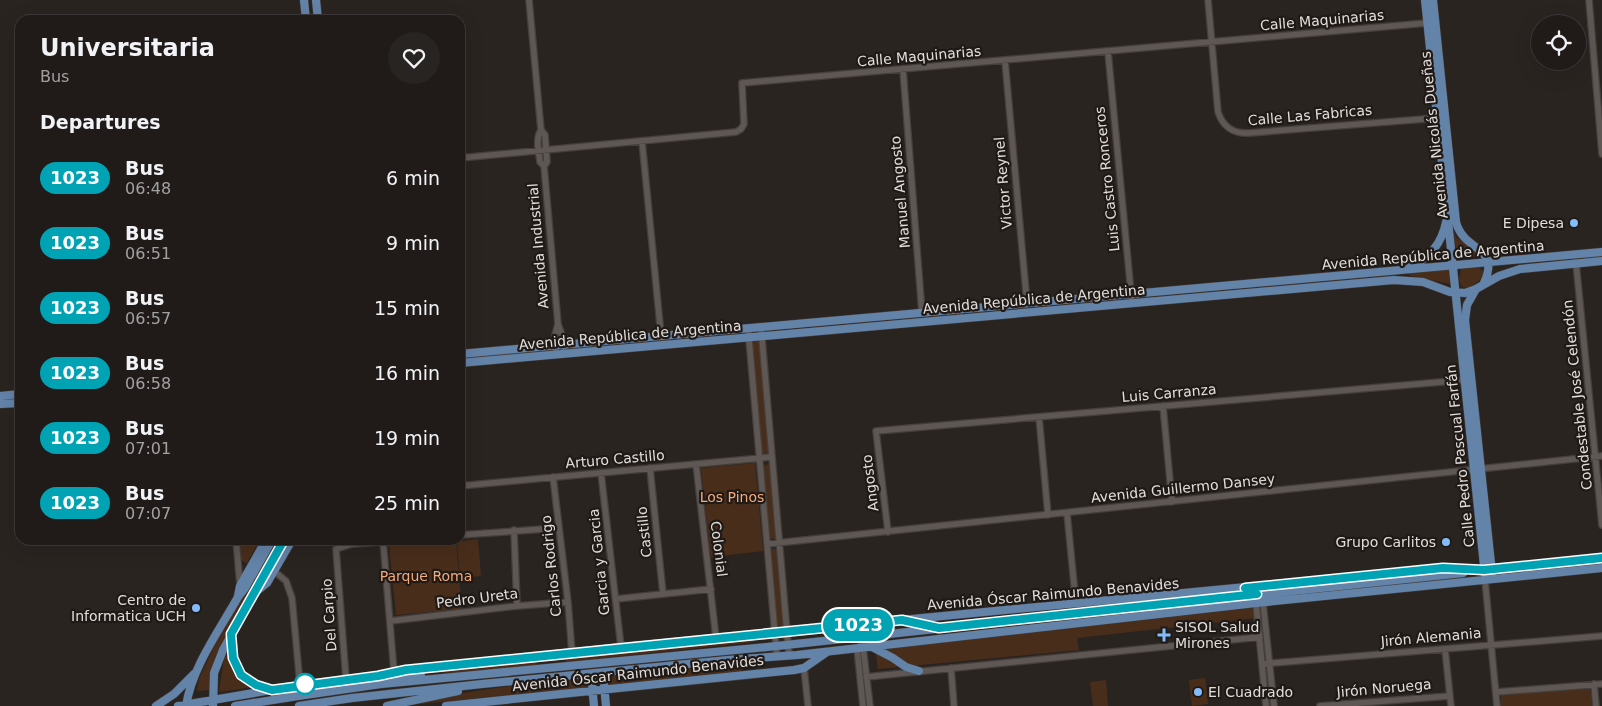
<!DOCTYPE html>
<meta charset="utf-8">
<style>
:root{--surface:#201b19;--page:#282422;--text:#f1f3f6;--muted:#a2a1a2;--line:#3d3938}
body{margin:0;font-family:"DejaVu Sans",sans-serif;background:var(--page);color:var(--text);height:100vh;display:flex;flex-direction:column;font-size:19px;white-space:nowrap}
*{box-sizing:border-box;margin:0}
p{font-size:16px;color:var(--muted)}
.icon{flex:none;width:28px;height:28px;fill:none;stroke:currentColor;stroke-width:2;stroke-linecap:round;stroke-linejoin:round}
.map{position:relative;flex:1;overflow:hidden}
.side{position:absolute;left:15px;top:15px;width:450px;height:530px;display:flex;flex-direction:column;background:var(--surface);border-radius:15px;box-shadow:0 5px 20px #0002,0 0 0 1px var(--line)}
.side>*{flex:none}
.badge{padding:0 10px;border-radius:16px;font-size:18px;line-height:32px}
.fabs{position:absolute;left:1531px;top:15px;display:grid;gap:10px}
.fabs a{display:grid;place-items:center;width:55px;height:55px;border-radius:50%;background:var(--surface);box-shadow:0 5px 20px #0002,0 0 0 1px var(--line);font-size:25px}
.map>.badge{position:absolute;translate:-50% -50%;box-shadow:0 0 0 2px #fff}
h2{padding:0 25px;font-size:19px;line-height:45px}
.round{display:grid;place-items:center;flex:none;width:52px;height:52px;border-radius:26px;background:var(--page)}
.overview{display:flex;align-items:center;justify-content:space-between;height:85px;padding:0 25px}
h1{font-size:24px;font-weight:600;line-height:38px}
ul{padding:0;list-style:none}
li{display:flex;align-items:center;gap:15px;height:65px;padding:0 25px}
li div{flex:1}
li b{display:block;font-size:19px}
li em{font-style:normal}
li .badge{min-width:55px;font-weight:700;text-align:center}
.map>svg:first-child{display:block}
.green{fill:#492d1b}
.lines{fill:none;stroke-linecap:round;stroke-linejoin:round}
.minor-casing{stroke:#443f3c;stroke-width:8}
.major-casing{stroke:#443f3c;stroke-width:9}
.minor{stroke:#5e5754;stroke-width:5.5}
.major{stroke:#6483a9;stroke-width:8}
.major-bridge-casing{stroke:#443f3c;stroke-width:9;stroke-linecap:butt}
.major-bridge{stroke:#6483a9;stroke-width:8}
.line-casing{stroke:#fff;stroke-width:11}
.line{stroke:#00a3b4;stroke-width:8}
.poi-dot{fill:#84bcfb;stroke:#201a17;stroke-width:2}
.stop-dot{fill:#fff;stroke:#00a3b4;stroke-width:2.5}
.labels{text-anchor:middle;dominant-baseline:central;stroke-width:4.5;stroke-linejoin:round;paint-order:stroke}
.street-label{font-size:14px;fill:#e1dddb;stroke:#201a17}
.poi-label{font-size:14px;fill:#e1dddb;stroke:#201a17;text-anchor:end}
.park-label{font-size:14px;fill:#f5aa7c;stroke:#201a17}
</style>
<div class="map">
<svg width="1602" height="706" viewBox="0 0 1602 706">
<rect width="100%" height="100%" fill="#2a2421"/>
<!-- green -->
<path class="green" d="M1454,233L1457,238L1482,256L1457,259Z
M1466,266H1478L1483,272L1481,279L1469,288L1462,287L1459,280L1461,269Z
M1450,270L1451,284L1411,276L1407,273Z
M752,339L759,340L769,451L768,454H762Z
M755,463L763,551L711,557L701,468Z
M768,464L770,465L777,538L773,539L770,537L763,469V466Z
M478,539L481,576L460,578L457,542Z
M240,540H260L247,563L241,560Z
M272,540H279L215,657L210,675L209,690L197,691L199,679L213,649Z
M431,540H456L462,609L396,615L389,544Z
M771,549H778L785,626L780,627L778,625Z
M1253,608L1255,610L1256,618L1077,638L1079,650L878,669L876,655L881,649Z
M753,637L754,642L566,662L565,657Z
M230,649C231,670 238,675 254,687L219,692L224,659Z
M535,659L537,666L475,673L419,672Z
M742,664L744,668L740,671L609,686L607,676Z
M585,678L588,679L589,685L588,687L399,706C461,691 522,684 585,678Z
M1205,678L1208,704L1192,706L1189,680Z
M1106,680L1108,706H1093L1090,682Z
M1590,688L1592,706H1501V695Z"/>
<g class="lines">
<!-- minor casing -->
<g class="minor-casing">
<path id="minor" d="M529,0L541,130L545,135L547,162L544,166L558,324L555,335L556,349
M1208,0L1218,112C1223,127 1234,134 1249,133L1437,118
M1589,0L1602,154
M1108,52L1132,303
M1005,61L1027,303
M903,70L922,313
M541,130C535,139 539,152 540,162L544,166
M642,141L661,335
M460,158L736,132L741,129L744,124L742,83L1427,23
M1576,263L1602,525
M558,324L562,335L564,354
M761,327L789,656
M748,328L777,657
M1163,406L1172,502
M1039,417L1048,515
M696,464L716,638
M650,468L663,594
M601,473L621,647
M553,477L568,602L572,653
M460,486L771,457
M1067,513L1076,604
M514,530L517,606
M888,532L876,431L1464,380
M460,535L559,528
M236,540L240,585
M383,540L394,672
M767,544L1602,456
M274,571L286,581L292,598L300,685
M1485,580L1497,706
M1245,588C1254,591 1259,594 1263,603L1274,706
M616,599L711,589
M1256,603L1266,706
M390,621L517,606L568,602
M849,626L860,640L863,647L870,706
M857,648L863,706
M1445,649L1451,706
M1262,664L1602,636
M804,668L808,706
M951,668L954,706
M866,677L1260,637
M346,679L336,549L352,544L404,540
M1594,684L1596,706
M1496,692L1602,684
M1320,706L1450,696"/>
</g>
<!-- major casing -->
<g class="major-casing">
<path id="major" d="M304,0L306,20
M316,0L318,20
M1425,0L1485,575
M1433,0L1456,222C1464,253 1501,245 1484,283
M1410,267C1429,259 1442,243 1446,222
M1476,289L1467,305L1465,320L1492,573
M460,354L1602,252
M460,363L1394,280L1423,282L1450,292L1465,293L1476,289L1499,276L1520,269L1602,261
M0,396L20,394
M0,404L20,403
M1480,571L1602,558
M257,591L267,583L292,540
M238,596L240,586L266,540
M231,636C230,663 241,683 269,689
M870,646L893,658L906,667L919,671
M603,673L606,706
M591,674L594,706
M393,676H421
M298,696L381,684L767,647L1463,573
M156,706L174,694L194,674
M178,706L300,685L378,676L406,670L621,647L1443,568L1484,570
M186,706C192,667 219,631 238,597L245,588L272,540
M213,706L214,673L223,650L284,540
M299,706L352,698L482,684L728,660L797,655L1256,603L1602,568
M387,706L458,691
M446,706L794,670L804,668L827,652"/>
</g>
<!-- minor -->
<use href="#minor" class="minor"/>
<!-- major -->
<use href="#major" class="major"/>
<!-- major-bridge casing -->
<g class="major-bridge-casing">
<path id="major-bridge" d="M235,706L298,696"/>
</g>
<!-- major-bridge -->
<use href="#major-bridge" class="major-bridge"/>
</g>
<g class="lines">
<!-- line casing -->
<g class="line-casing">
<path id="line" d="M284,540L231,634L233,658L241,675L256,685L272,690L378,676L406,670L902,620L939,628L1257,594L1245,588L1443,568L1484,570L1602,558"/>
</g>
<!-- line -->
<use href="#line" class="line"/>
</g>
<!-- markers -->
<g class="poi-dot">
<circle cx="1574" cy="223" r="5"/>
<circle cx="1446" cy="542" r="5"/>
<circle cx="196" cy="608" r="5"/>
<path d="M1161.5 627.5h5v5h5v5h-5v5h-5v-5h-5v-5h5z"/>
<circle cx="1198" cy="692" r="5"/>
</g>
<circle class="stop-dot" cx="305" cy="684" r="10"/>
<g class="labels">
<!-- street labels -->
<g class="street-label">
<text transform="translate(1322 20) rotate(-5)">Calle Maquinarias</text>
<text transform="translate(919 56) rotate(-5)">Calle Maquinarias</text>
<text transform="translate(1310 115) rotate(-5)">Calle Las Fabricas</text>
<text transform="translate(1434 135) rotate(-96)">Avenida Nicolás Dueñas</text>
<text transform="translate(1107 179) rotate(-96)">Luis Castro Ronceros</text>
<text transform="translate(1003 183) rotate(-95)">Victor Reynel</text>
<text transform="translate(900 192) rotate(-95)">Manuel Angosto</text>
<text transform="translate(538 246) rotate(-95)">Avenida Industrial</text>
<text transform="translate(1433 255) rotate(-5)">Avenida República de Argentina</text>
<text transform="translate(1034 299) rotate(-5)">Avenida República de Argentina</text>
<text transform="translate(630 335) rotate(-5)">Avenida República de Argentina</text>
<text transform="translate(1169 393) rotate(-5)">Luis Carranza</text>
<text transform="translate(1577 395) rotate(-96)">Condestable José Celendón</text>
<text transform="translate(1460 456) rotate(-96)">Calle Pedro Pascual Farfán</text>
<text transform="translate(615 459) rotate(-5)">Arturo Castillo</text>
<text transform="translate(870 483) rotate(-97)">Angosto</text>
<text transform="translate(1183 488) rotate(-6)">Avenida Guillermo Dansey</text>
<text transform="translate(644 532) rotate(-96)">Castillo</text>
<text transform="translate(719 549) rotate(83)">Colonial</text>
<text transform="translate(599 562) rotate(-96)">Garcia y Garcia</text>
<text transform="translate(551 566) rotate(-96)">Carlos Rodrigo</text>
<text transform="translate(1053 594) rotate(-5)">Avenida Óscar Raimundo Benavides</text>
<text transform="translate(477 598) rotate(-7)">Pedro Ureta</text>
<text transform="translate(329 615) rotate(-94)">Del Carpio</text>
<text transform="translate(1431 637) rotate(-5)">Jirón Alemania</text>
<text transform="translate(638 673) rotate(-6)">Avenida Óscar Raimundo Benavides</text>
<text transform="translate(1384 688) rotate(-5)">Jirón Noruega</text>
</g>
<!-- poi labels -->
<g class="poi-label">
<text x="1564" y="223">E Dipesa</text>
<text x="1436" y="542">Grupo Carlitos</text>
<text x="186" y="600">Centro de<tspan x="186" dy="16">Informatica UCH</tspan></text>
<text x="1175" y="627" text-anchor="start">SISOL Salud<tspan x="1175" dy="16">Mirones</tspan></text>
<text x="1208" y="692" text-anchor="start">El Cuadrado</text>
</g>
<!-- park labels -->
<g class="park-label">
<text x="732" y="497">Los Pinos</text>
<text x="426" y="576">Parque Roma</text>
</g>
</g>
</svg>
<div class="fabs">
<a><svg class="icon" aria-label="locate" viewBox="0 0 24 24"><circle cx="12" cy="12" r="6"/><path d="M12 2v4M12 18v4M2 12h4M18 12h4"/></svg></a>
</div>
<b class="badge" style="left:858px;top:625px;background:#00a3b4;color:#fff">1023</b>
<section class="side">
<div class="overview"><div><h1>Universitaria</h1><p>Bus</p></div><a class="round"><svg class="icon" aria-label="heart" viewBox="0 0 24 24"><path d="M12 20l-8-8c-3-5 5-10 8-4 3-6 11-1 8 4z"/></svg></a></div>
<h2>Departures</h2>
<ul>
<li><span class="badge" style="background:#00a3b4;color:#fff">1023</span><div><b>Bus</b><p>06:48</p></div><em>6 min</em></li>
<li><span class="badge" style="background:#00a3b4;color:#fff">1023</span><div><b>Bus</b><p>06:51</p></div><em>9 min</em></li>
<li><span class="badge" style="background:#00a3b4;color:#fff">1023</span><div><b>Bus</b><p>06:57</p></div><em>15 min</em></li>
<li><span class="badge" style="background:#00a3b4;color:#fff">1023</span><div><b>Bus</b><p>06:58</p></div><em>16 min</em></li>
<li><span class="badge" style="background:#00a3b4;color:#fff">1023</span><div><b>Bus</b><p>07:01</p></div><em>19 min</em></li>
<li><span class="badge" style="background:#00a3b4;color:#fff">1023</span><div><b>Bus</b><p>07:07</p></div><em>25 min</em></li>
</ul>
</section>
</div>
